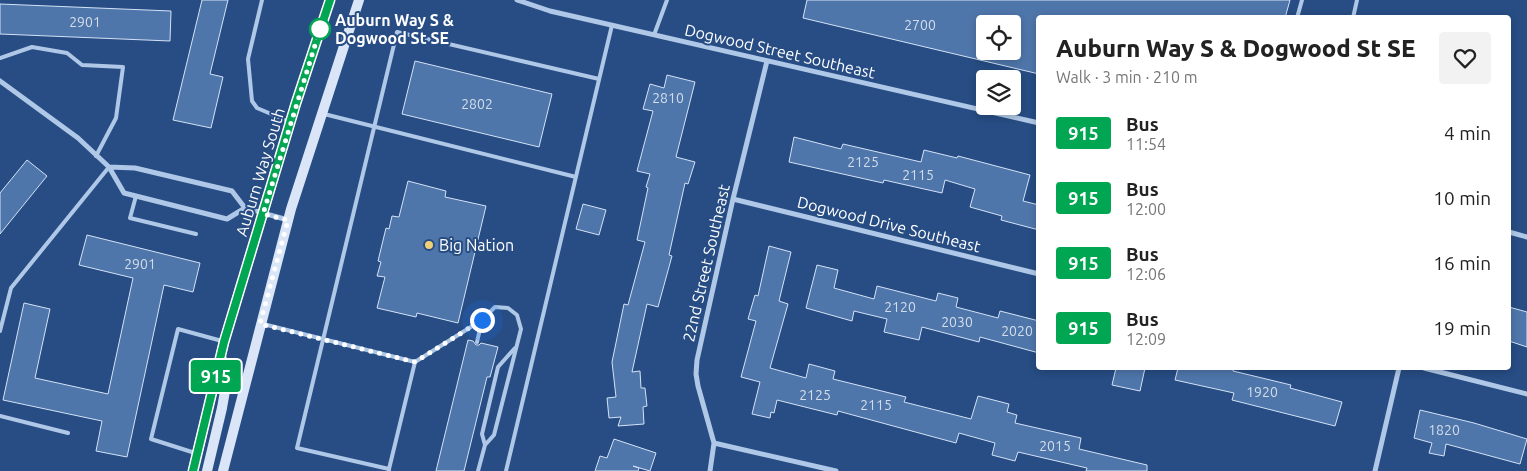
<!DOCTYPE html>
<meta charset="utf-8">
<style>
:root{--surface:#fff;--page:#f2f2f2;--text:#222;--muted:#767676}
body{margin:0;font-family:Ubuntu,sans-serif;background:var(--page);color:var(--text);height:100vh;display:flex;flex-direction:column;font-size:19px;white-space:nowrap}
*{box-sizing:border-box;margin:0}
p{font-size:16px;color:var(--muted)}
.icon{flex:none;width:28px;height:28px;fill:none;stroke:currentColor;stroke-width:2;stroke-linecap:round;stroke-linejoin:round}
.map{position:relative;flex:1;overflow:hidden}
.drawer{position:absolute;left:1036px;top:15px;width:475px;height:355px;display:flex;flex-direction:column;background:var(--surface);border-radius:5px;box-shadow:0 2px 8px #0003}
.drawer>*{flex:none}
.badge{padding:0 10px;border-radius:4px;font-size:18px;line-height:32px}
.fabs{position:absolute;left:976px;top:15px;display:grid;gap:10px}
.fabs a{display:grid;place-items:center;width:45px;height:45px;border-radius:5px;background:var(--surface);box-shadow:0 2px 8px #0003;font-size:25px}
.you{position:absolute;width:25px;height:25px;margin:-12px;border:4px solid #fff;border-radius:50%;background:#1a73e8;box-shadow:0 0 0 8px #1a73e833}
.map>.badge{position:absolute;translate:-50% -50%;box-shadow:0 0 0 2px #fff}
.round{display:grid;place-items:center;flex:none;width:52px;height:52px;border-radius:5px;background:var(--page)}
.overview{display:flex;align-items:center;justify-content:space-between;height:85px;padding:0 20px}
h1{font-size:24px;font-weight:800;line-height:38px}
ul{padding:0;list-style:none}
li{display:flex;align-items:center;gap:15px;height:65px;padding:0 20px}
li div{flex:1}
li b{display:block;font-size:19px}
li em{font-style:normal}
li .badge{min-width:55px;font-weight:700;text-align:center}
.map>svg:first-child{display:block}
.building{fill:#4f76ab;stroke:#d4e2f6;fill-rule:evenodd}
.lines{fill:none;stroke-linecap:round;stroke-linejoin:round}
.service{stroke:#b0c8e7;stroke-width:4}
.minor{stroke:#b0c8e7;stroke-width:5}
.secondary{stroke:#dae6f7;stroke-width:10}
.line-casing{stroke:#fff;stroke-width:11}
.line{stroke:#00a651;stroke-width:8}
.walk{stroke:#fff;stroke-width:5;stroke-dasharray:0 9}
.stop-dot{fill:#fff;stroke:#00a651;stroke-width:2.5}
.poi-dot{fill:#f0d075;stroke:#274d84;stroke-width:2}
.labels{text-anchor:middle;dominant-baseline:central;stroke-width:4;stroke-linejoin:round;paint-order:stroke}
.number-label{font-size:14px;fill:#d3ddea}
.stop-label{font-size:16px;font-weight:bold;fill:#fff;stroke:#274d84;text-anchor:start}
.street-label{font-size:16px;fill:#fff;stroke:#274d84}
.poi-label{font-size:16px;fill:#fff;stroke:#274d84;text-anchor:start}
</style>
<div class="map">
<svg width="1527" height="471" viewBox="0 0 1527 471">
<rect width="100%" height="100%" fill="#274d84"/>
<!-- building -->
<path class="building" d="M202,0H228L210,74L223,77L211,128L173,120Z
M807,0H1290L1285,18H1039V74L803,18ZM985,24H1012V51H985Z
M0,4L171,11L170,41L0,34Z
M415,61L552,94L539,147L402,114Z
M667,75L695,82L676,157L695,162L688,184L685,183L669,255L672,256L658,307L647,304L632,372L640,371L641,388H645L647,406L643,407L644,424L618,426L621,417L609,418L607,398L616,397L612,362L624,304L628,305L645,242L637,240L648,188L646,187L650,174L637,171L653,111L643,109L650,84L664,88Z
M794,137L841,149L843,144L921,162L924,150L957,158L958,156L1030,175L1023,201L1039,205V230L1001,220L1002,216L970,207L975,189L945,180L942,193L884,180L883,183L789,162Z
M27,160L47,176L0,234V193Z
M408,181L446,191L445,197L486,206L458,323L417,313L416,317L377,308L385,277L377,276L381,262L378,261L386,228L389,229L392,216L399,217Z
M583,204L606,210L599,235L576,229Z
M87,235L200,263L193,292L164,285L127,457L96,451L102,421L3,400L24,303L50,309L35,378L108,394L133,278L79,265Z
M769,246L791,252L779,301L788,304L770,368L806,378L809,364L835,371L833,379L906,397L904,402L971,419L978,396L1009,404L1007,412L1017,415L1015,423L1081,438L1079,449L1147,465V471H1086L1087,468L1018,452L1015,461L992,455L995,443L959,433L956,443L838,411L837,415L777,400L774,413L771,412L770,418L752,414L760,382L741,377L756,321L748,319L755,295L758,296Z
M817,265L838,270L834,288L874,299L877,286L936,301L938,293L958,298L956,307L998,318L1000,311L1039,321V353L980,337L979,342L922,327L919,340L884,332L887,319L854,311L852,321L806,308Z
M1509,307L1527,312V347L1509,341Z
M468,340L473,341L476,345H479L481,343L498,347L490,377H487L464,471H436Z
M1116,368H1145L1140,391L1112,385Z
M1178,368H1234L1233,371L1291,385L1290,388L1342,402L1335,426L1232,400L1234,393L1175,380Z
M1420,410L1474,423L1527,439L1520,464L1446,444L1444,456L1429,453L1432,443L1414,438Z
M614,439L656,453L650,471L633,466L639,468L638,471H595L600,456L607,458Z"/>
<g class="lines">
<!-- service -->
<path class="service" d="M262,0L248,59L252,101L257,108L290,122
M1297,18L1302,0
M1353,18L1357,0
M654,35L667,0
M0,58L32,47L67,53L82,65L123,67L116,118L96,156
M324,114L576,177
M136,196L130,218L196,234
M263,324L415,362L389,469
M0,331L11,288L109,167
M477,342L482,320
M415,362L482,320L495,307L508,308L517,315L521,329L494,435L485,445L478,471
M0,416L68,433
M485,445L482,434L498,367L515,348
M195,453L151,439L178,329L222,341
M389,471V469L297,448L397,32L599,79
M506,471L612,25"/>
<!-- minor -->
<path class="minor" d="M517,0L550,11L1039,123
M0,81L78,138L109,167
M733,199L1039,274
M245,208L227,219L124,193L109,167L135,168L232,191L245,208L288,220
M1509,232L1527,237
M1424,368L1527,394
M714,443L836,471
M710,471L714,443L698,386L696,374L697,360L733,199L767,61
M1375,471L1399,368"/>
<!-- secondary -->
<path class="secondary" d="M193,471L224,342L296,103L330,0
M207,471L222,408L228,374L221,357
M223,471L291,209L359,0"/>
</g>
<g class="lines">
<!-- line casing -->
<g class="line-casing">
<path id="line" d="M193,471L224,342L296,103L330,0"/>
</g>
<!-- line -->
<use href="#line" class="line"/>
<!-- walk -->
<path class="walk" d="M320,29L263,214L288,220L260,324L415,362L482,320"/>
</g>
<!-- markers -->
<circle class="stop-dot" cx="320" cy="29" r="10"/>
<circle class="poi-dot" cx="429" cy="245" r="5"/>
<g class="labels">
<!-- number labels -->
<g class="number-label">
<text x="85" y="22">2901</text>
<text x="920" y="25">2700</text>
<text x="668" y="98">2810</text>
<text x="477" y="104">2802</text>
<text x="863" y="162">2125</text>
<text x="918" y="175">2115</text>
<text x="140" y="264">2901</text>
<text x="900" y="307">2120</text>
<text x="957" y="322">2030</text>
<text x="1017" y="331">2020</text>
<text x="1262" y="392">1920</text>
<text x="815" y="395">2125</text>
<text x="876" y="405">2115</text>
<text x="1444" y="430">1820</text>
<text x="1055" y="446">2015</text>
</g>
<!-- stop labels -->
<g class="stop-label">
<text x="335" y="20">Auburn Way S &amp;<tspan x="335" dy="18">Dogwood St SE</tspan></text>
</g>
<!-- street labels -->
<g class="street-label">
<text transform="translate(780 51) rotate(13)">Dogwood Street Southeast</text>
<text transform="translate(260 172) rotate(-73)">Auburn Way South</text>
<text transform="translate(889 224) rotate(14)">Dogwood Drive Southeast</text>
<text transform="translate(706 263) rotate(-77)">22nd Street Southeast</text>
</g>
<!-- poi labels -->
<g class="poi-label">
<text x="439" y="245">Big Nation</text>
</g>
</g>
</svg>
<div class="fabs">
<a><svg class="icon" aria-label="locate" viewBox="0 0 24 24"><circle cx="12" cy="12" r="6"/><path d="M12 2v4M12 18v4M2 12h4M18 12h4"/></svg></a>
<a><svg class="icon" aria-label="layers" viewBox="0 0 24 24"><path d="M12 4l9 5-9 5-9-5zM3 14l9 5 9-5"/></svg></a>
</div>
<div class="you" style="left:482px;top:320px"></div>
<b class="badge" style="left:216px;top:376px;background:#00a651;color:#fff">915</b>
<section class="drawer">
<div class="overview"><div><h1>Auburn Way S &amp; Dogwood St SE</h1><p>Walk · 3 min · 210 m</p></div><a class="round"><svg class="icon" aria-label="heart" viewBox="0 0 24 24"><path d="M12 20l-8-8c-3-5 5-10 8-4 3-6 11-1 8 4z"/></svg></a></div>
<ul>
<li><span class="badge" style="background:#00a651;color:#fff">915</span><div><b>Bus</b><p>11:54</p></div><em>4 min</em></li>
<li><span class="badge" style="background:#00a651;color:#fff">915</span><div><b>Bus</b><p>12:00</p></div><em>10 min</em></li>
<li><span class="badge" style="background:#00a651;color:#fff">915</span><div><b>Bus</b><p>12:06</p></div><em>16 min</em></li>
<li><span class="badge" style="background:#00a651;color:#fff">915</span><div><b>Bus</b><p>12:09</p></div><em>19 min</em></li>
</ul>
</section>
</div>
